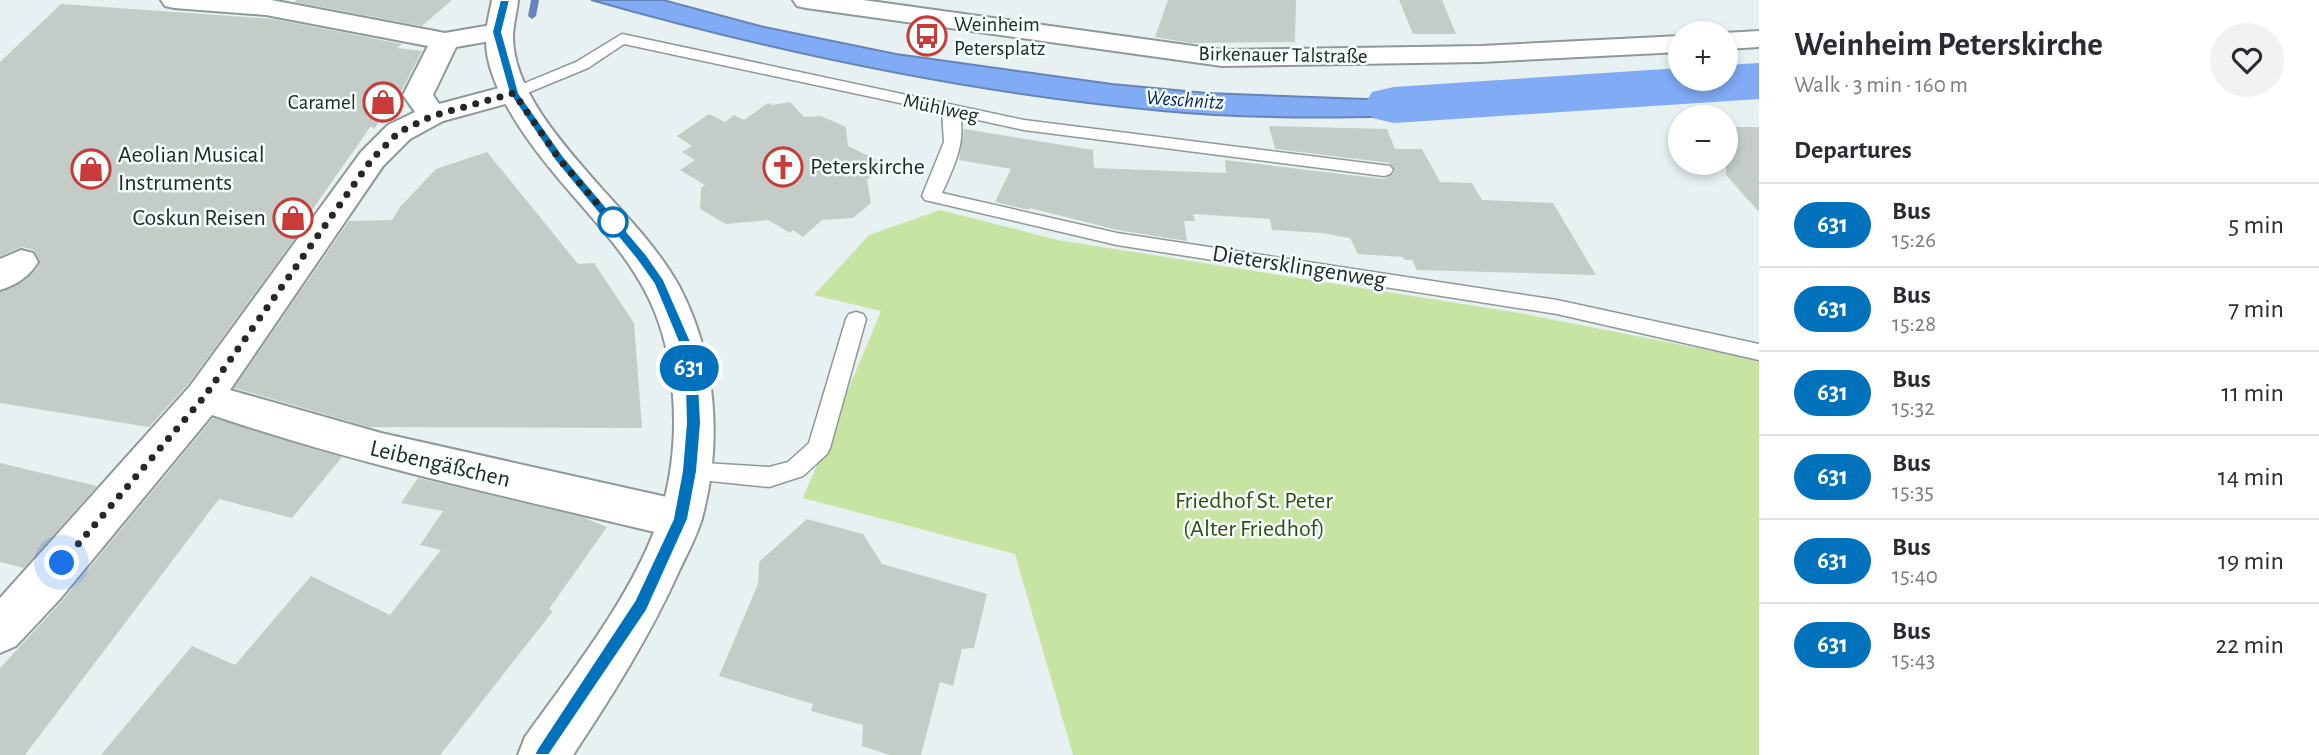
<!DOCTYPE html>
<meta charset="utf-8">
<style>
:root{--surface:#fff;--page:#f2f2f3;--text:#2b2b33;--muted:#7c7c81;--line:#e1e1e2}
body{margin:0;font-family:"Alegreya Sans",sans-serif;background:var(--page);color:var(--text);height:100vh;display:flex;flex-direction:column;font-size:26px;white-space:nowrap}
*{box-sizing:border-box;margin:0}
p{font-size:23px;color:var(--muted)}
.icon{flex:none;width:38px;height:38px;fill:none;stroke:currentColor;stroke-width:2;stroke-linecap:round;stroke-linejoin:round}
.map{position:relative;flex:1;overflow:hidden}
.panel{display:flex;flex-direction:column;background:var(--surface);width:560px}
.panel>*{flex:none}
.badge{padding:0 14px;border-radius:23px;font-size:24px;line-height:46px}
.controls{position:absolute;left:1668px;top:21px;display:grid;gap:14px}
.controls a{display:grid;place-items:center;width:70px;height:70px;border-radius:50%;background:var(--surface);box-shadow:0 4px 10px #0003;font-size:35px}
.you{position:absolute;width:35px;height:35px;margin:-18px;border:5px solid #fff;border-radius:50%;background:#1a73e8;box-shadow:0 0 0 10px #1a73e833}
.map>.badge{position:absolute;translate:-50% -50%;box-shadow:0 0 0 4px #fff}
h2{padding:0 35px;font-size:26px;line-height:63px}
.round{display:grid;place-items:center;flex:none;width:74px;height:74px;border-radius:37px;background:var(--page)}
.head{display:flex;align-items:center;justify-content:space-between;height:119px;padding:0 35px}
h1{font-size:33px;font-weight:700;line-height:52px}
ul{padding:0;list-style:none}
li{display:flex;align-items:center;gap:21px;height:84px;padding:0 35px;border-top:2px solid var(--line)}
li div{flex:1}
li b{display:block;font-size:26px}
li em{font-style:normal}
li .badge{min-width:77px;font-weight:700;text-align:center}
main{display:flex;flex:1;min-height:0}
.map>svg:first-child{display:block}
.green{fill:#c8e4a3}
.water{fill:#81abf5;stroke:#6584b8;stroke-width:2}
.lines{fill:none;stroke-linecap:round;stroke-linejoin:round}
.stream{fill:#6584b8;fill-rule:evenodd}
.river{fill:#81abf5;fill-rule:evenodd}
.building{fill:#c4ccc7}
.service-casing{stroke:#8f9898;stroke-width:3}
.minor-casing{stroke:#8f9898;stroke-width:4}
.secondary-casing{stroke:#8f9898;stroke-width:4}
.service{fill:#fff;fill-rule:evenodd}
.minor{fill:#fff;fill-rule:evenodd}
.secondary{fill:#fff;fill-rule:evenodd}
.line{fill:#0072bc;stroke:#fff;stroke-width:2}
.walk{stroke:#252828;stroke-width:7;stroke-dasharray:0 12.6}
.stop-dot{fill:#fff;stroke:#0072bc;stroke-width:3.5}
.labels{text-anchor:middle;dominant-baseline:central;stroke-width:5;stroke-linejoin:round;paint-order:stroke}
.far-poi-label{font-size:21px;fill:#252828;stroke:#f4fffe;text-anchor:start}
.far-street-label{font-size:21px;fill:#252828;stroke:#f4fffe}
.far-water-label{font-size:21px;font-style:italic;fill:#032362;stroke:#f4fffe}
.poi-label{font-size:24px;fill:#252828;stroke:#f4fffe;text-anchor:start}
.street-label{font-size:24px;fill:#252828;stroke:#f4fffe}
.park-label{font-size:24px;fill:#364a0d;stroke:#f4fffe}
</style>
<main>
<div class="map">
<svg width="1759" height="755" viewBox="0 0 1759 755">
<rect width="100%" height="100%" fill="#e7f1f1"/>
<!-- green -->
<path class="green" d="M940,210L1058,240L1514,312L1759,360V755H1073L1015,554L803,498L881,311L814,295L869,235Z"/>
<!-- water -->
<path class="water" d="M591,0H663L760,26L896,54L1112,84L1207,93L1366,99L1496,93L1511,112C1395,117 1278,122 1162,111C968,93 778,53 591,0Z"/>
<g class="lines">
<!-- stream -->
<path class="stream" d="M531,0H539L536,16L532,19L528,16Z"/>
<!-- river -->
<path class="river" d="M1759,63V99L1394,123L1372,118L1364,105L1372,92L1394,87L1680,68V79H1726V65Z"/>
</g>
<!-- building -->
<path class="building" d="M296,0H452L422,26L294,2Z
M1168,0H1296L1295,42L1190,43L1155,37Z
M1399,0H1442L1456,34H1413Z
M61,4L274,19L402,44L397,48L422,51L402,90L374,129L371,126L303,223L307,222L188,384L149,427L0,403V292L24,281L37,269L40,261L34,250L22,247L0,256V62Z
M790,102L804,117L821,116L846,127L848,146L885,164L867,180L871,203L853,218L822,220L803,237L793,230L790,233L768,220L726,224L700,209L701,188L705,185L680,170L695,160L682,152L692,146L677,136L709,114L725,122L734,115L744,120L768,103L772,105Z
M1269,126L1387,129L1395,149H1422L1440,182L1472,183L1482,200L1553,203L1596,275L1417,270L1412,260H1405L1403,257L1358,254L1350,238L1322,233L1272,230L1270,219L1193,214L1195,221H1184L1187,241L1117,230L1030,208L1029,210L995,202L1011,169L959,160L964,129L1093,150L1094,168L1226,173L1225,160L1384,179L1395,172L1390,163L1275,149Z
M1726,127H1759V212L1726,175Z
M487,152L578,264L594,263L634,323L642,428L369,427L234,388L349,221L392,220L400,207L436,169Z
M213,418L342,457L292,518L219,499L25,755H0V668L62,601Z
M0,463L97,486L24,568L0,562Z
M418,478L582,517L607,527L549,609L553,611L440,755H101L192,646L235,665L311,576L390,615L441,550L420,545L443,511L401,503Z
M807,519L863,534L882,564L987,594L974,648L962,649L953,686L940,682L921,755H890L862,746L863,725L811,711L813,704L719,676L758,584L759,562Z"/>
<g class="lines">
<!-- service casing -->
<g class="service-casing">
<path id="service" d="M622,34L1024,120L1390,166L1393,170L1390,174L1384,176L1024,130L960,116C966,143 953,169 942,193L1117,233L1557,300L1759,344V360L1557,314L1117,245L925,200L922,196L944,142L942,112L624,44L588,68L520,96L514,98L506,93L508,90L576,62Z
M856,312L863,314L866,319L830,448L827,454L803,476L769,487L681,478L678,471L681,464L689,462L769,467L788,462L809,443L846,319L849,314Z"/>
</g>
<!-- minor casing -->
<g class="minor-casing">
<path id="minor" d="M161,0H271L445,33L497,24L507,26L511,32L507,38L456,47L433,95L439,104L514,84L524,87L529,93L524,99L443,121L410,139L383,166L230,390L381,433L680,500L695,506L702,519L695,532L680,538C523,500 365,467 212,415L60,599L16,646L0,653V598L190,386L361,152L388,125L415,112L403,95L428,46L266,15L174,8L165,6Z
M21,250L33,253L38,262C30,276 16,285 0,290V259Z"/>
</g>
<!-- secondary casing -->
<g class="secondary-casing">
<path id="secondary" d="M492,0H518C517,12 513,25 513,37C513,92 569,151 603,190C630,220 659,250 679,286C716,356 723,441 702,518C697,536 687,554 679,571C650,636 612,696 573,755H518L525,737C571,673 632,596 658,521C673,478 677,429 672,385C669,352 660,318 644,289C621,246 584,210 553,172C525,138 484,82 486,37C486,25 490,12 492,0Z
M793,0H863L1222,50L1481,46L1680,36V52L1481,62L1222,66L806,8L797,6Z
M1759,31V47L1726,49L1724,33Z"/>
</g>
<!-- service -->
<use href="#service" class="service"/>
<!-- minor -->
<use href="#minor" class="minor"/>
<!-- secondary -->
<use href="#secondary" class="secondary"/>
</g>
<!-- line -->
<path class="line" d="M500,0H510L502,32L519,93L564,157L646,254L664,280L692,344L699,384L701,423L697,471L688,519L647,610L549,755H534L537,749L635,600L673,519L682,471L686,423L685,384L679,344L654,284L637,260L556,162L509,93L492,32Z"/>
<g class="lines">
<!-- walk -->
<path class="walk" d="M62,563L204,397L372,159L399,132L432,116L514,93L560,160L613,222"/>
</g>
<!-- icons -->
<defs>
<g id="bus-ring" transform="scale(2.0125)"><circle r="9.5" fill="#f4fffe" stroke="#c93b39" stroke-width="1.5"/><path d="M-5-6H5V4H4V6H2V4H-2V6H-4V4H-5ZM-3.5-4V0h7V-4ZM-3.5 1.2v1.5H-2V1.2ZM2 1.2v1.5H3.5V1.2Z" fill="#c93b39"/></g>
<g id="shop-ring" transform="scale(2.0125)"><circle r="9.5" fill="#f4fffe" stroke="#c93b39" stroke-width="1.5"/><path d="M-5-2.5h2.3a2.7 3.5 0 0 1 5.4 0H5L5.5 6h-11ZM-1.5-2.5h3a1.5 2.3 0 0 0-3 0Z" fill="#c93b39"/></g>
<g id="church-ring" transform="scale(2.0125)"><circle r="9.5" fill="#f4fffe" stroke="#c93b39" stroke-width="1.5"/><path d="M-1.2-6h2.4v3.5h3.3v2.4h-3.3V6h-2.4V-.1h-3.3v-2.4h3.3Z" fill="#c93b39"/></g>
</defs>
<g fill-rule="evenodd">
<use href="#bus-ring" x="927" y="36"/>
<use href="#shop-ring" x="383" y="102"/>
<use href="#church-ring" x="783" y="167"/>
<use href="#shop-ring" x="91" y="169"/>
<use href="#shop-ring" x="293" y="218"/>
</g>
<!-- markers -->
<circle class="stop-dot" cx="613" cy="222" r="14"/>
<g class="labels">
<!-- far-poi labels -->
<g class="far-poi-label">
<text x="954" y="24">Weinheim<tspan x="954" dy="24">Petersplatz</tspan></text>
<text x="356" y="102" text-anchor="end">Caramel</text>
</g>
<!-- far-street labels -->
<g class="far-street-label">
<text transform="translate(1283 55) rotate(1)">Birkenauer Talstraße</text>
<text transform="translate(941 108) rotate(12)">Mühlweg</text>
</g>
<!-- far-water labels -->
<g class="far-water-label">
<text transform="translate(1185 100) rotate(4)">Weschnitz</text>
</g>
<!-- poi labels -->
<g class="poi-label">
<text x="118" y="155">Aeolian Musical<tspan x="118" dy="28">Instruments</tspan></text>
<text x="810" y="167">Peterskirche</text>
<text x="266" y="218" text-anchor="end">Coskun Reisen</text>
</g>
<!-- street labels -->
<g class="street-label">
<text transform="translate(1299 267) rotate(9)">Dietersklingenweg</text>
<text transform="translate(440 464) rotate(13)">Leibengäßchen</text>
</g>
<!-- park labels -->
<g class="park-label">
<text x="1254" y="501">Friedhof St. Peter<tspan x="1254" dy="28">(Alter Friedhof)</tspan></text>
</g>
</g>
</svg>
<div class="controls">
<a>+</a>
<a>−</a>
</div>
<div class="you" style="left:62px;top:563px"></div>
<b class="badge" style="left:689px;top:368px;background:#0072bc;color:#fff">631</b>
</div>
<section class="panel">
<div class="head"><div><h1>Weinheim Peterskirche</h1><p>Walk · 3 min · 160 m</p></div><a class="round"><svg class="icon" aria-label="heart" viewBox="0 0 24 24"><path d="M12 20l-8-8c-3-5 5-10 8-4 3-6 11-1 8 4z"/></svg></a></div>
<h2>Departures</h2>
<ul>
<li><span class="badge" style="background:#0072bc;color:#fff">631</span><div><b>Bus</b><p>15:26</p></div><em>5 min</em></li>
<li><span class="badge" style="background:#0072bc;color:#fff">631</span><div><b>Bus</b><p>15:28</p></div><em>7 min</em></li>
<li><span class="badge" style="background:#0072bc;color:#fff">631</span><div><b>Bus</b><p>15:32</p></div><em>11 min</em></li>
<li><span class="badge" style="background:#0072bc;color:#fff">631</span><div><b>Bus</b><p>15:35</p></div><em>14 min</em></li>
<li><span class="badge" style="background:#0072bc;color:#fff">631</span><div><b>Bus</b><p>15:40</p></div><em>19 min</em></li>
<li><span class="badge" style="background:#0072bc;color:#fff">631</span><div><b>Bus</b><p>15:43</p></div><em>22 min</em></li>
</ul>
</section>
</main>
